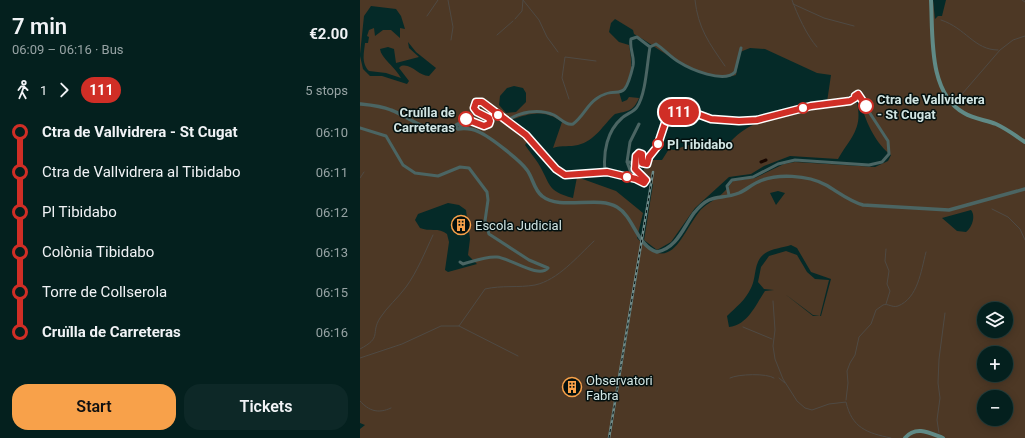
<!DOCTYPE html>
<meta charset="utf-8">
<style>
:root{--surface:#04201e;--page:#0d2827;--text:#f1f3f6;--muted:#97a3a4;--line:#253e3c;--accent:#f8a14a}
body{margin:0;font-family:Roboto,sans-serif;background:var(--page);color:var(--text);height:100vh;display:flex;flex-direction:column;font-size:15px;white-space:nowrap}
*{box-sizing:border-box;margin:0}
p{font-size:13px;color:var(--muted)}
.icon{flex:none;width:22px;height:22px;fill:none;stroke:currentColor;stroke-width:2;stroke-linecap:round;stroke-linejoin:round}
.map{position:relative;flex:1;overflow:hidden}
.sheet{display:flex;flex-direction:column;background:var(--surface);width:360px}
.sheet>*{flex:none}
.badge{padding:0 8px;border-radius:13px;font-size:14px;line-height:26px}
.tools{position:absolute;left:617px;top:302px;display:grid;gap:8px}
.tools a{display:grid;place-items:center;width:36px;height:36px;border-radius:50%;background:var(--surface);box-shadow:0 2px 10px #0003,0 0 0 1px var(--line);font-size:20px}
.map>.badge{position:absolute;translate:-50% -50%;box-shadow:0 0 0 2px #fff}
.legs{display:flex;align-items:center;gap:6px;height:44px;padding:0 12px;font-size:13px}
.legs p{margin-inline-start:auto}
.headline{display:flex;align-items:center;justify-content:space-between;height:68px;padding:0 12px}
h1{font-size:22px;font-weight:600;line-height:30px}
.button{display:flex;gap:8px;margin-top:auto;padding:8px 12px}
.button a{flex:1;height:46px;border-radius:16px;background:var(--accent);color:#111;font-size:16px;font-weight:600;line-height:46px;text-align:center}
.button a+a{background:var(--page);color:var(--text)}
ul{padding:0 12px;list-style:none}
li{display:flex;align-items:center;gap:14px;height:40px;font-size:15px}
li i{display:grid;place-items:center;width:6px;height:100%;margin:0 5px;background:currentColor}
li i::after{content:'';width:10px;height:10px;margin:-5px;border:3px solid;border-radius:50%;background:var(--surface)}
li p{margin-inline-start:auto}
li:first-child i{background:linear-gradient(#0000 50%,currentColor 0)}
li:last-child i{background:linear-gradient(currentColor 50%,#0000 0)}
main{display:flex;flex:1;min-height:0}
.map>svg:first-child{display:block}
.green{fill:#4d3825;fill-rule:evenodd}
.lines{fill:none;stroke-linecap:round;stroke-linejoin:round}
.stream{stroke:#4f4a44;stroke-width:1}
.canal{stroke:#170700;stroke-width:3}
.minor{stroke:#4b6563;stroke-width:3}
.tertiary{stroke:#4b6563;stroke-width:3.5}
.secondary{stroke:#608a86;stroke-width:4}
.rail-casing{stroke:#6e8a88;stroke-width:2.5}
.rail{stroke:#03100f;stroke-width:1;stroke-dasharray:3;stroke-linecap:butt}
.line-1-casing{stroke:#fff;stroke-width:9}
.line-1{stroke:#d02e26;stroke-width:6}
.stop-1-dot{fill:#fff;stroke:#d02e26;stroke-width:2}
.labels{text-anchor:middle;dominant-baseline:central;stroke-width:3;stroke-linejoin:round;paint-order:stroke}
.stop-label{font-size:13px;font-weight:bold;fill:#d2e5e3;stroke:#03100f;text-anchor:start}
.poi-label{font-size:13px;fill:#d2e5e3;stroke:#03100f;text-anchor:start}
</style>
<main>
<section class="sheet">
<div class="headline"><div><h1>7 min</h1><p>06:09 – 06:16 · Bus</p></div><b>€2.00</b></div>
<div class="legs"><svg class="icon" aria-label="walk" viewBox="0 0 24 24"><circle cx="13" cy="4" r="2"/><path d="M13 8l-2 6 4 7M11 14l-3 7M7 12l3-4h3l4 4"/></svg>1<svg class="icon" aria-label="forward" viewBox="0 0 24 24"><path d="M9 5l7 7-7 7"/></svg><b class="badge" style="background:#d02e26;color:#fff">111</b><p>5 stops</p></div>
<ul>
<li><i style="color:#d02e26"></i><b>Ctra de Vallvidrera - St Cugat</b><p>06:10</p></li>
<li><i style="color:#d02e26"></i><span>Ctra de Vallvidrera al Tibidabo</span><p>06:11</p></li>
<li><i style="color:#d02e26"></i><span>Pl Tibidabo</span><p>06:12</p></li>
<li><i style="color:#d02e26"></i><span>Colònia Tibidabo</span><p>06:13</p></li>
<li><i style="color:#d02e26"></i><span>Torre de Collserola</span><p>06:15</p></li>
<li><i style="color:#d02e26"></i><b>Cruïlla de Carreteras</b><p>06:16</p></li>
</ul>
<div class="button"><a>Start</a><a>Tickets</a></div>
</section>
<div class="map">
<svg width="665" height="438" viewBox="0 0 665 438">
<rect width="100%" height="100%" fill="#052a28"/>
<!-- green -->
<path class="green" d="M0,0H573L575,19L578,16H582L586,0H665V438H0V429L5,425L0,423V56L3,69L10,76H22L47,84L49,81L39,68L41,66C52,63 58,76 69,76L76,68L56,52L48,42L49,48L59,57L36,63L34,49L28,47L20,49C21,58 35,67 41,78L26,73L9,71C1,63 4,53 5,43H8L9,37L7,36L9,30L14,28L15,36L23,30H31L40,38V28L45,29L41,16L36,9L11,6L4,16L0,54ZM255,19L273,30L274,34C301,49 343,86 376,75L380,52L390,48L405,49L457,73L471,75L467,102L485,99L495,92H499C502,96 501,102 502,107C506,123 517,145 531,155L528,161L515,167L435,162L424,164L395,178L373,181C369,186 364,193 358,197C352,202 344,205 339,212C320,237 311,275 277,238L283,213L256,191L217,177L213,198C186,191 191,184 178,163C174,157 169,151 165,145L172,136L151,120C170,113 184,109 202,122L193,148C202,145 210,147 218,145C235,141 243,125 255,114C267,111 273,112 279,98L269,97L267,100L262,102L259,92C274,83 272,60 269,45L259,42L249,32L251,23ZM154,86L163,88L166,93V102L156,112L146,113L139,105L140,96L147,88ZM418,191L425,193L416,205L410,193ZM88,203L99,205L106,210L110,239L108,255L117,264L88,272L85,270L89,242L87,234C79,227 69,232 60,228L55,220L58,214ZM611,210C616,216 612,228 606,232L597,231L582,218ZM431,245L437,248L451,272L471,279L461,316H453L425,294L453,315L460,316L469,280L455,279L447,272L437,255L426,251L409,256L401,267L398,282L404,289L414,290L405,291C396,304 388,325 369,327L367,316C376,307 385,301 391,288C397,277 393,263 404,254C412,248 423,248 431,245ZM624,309H646V331H624ZM624,353H646V375H624ZM624,397H646V419H624Z
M489,102L497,103C503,129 490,138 478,159L430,156L404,166L391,174L369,177L335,208L311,242L297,250L284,240L293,184L290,183L289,176L283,174L284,168L287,169L291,160H302L309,149L314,150L328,145L366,147C391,113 450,107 489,102Z"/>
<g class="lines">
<!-- stream -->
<path class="stream" d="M88,0L93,27L91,40
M163,0L179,20L187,37L198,52
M335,0C338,28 349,43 365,66
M432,0C437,14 447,36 457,47
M662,0L665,2
M433,4L464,18L494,26
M67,16L78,0
M155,19L162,11L163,0
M581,20C606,28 614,50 638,50
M137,35L153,21
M209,99L202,78L205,57L236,61
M596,101L640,50L653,40L665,36
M0,178L4,172
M632,209L648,217L660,229L665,240
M526,249L525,261L529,271L527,284L530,291L526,304
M413,301L415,330L413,346L415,359L423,379L437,401L445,408L452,410L469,404L486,402C492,428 507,433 531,438
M99,326L158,356
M383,327L412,339
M0,349C23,337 10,334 20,318C27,307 38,298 46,287C57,272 65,252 73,235
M0,358L42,344L81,326H99L125,289C142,285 158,288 175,285C198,280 217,257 234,241
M370,378C378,374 407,373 414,378
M419,378L425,383
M486,400L488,383L487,371L490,363L495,355L499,337L511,324L516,310L523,305C528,303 532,308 538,306C558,298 561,271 566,252
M0,401C9,411 18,414 31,408
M579,433L577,420L580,398L578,383L579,359L585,313"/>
<!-- canal -->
<path class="canal" d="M401,162L406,160"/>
<!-- minor -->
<path class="minor" d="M290,47L296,44C304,49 310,57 319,62C330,69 364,84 375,72L381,48
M146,121C160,112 178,108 194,115C200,118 206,126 213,124C223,117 227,105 236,99C259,82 263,108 273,66C275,56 269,49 271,39L277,37L290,47
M99,124L106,119L124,125L129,124L130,121L128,117L114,109L115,104L120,101L166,135L203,174L212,176L247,172L285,183V180L270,162H267L270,142L279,124
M0,128L26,136L43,165L55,173L78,176L100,167L109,168L127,192L128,200L125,221L129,234L169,260L188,268
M290,156L297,147L306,121L313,115L320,112H332L346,118L361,121L397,120L451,106L500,98
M267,162L273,178
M275,169L277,154L280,153L283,155L282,163L285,165L287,164L289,157
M245,171C243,152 247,131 262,118C266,114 274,112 277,107C286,94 287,63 290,47
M369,195L367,186L372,180L393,177L418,164L435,160L509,165L522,162L529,154L528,141L500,98V95H496L495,98
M100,262L103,264C114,261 126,256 137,257C150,258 179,279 188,268"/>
<!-- tertiary -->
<path class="tertiary" d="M0,104C10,105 21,106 31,110C53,118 75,142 98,124L101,126L100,129
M96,127L98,129C105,128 113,129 119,132C129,136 161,161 167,170C173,178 174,190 182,196C200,211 238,195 257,207C274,217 277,246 297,252C317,248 323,228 334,213C352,191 359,201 379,193C386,190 391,185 398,182C416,173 448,175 466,185C478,192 489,201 503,205L589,210L665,189"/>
<!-- secondary -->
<path class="secondary" d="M571,0C573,36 568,93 604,113C614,119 626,120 636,124C647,129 656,136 665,142
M545,438C556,425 570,433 583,438"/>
<!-- rail casing -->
<g class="rail-casing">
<path id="rail" d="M249,438L293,172"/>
</g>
<!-- rail -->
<use href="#rail" class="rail"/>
</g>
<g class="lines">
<!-- line-1 casing -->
<g class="line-1-casing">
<path id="line-1" d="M106,119L124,126L129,124L130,121L129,118L117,112L114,108L116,102H122L166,135L196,169L205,175L247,172L276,179L284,183L286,180L275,169L276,156L279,153L282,154V163L287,164L289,157L297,147L305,123L312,115L320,112H332L351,119L379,121L397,120L451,106L490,101L495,98V96L498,94L506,106"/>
</g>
<!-- line-1 -->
<use href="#line-1" class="line-1"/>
</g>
<!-- icons -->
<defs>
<g id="building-ring" transform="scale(1)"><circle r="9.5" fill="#03100f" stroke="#f8a14a" stroke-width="1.5"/><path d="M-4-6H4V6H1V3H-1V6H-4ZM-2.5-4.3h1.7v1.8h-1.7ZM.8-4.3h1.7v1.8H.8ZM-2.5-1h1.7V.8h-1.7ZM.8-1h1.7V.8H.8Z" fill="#f8a14a"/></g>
</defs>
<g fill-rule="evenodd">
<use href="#building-ring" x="101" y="225"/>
<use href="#building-ring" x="212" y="387"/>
</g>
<!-- markers -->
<g class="stop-1-dot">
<circle cx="506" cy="106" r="7"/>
<circle cx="443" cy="108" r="5"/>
<circle cx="138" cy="115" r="5"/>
<circle cx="106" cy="119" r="7"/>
<circle cx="298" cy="144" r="5"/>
<circle cx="267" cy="177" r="5"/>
</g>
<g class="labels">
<!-- stop labels -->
<g class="stop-label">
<text x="517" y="99">Ctra de Vallvidrera<tspan x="517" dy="15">- St Cugat</tspan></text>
<text x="95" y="112" text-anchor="end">Cruïlla de<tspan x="95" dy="15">Carreteras</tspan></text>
<text x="307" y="144">Pl Tibidabo</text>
</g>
<!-- poi labels -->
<g class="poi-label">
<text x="115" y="225">Escola Judicial</text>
<text x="226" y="380">Observatori<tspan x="226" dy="15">Fabra</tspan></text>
</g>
</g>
</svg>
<div class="tools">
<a><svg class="icon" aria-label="layers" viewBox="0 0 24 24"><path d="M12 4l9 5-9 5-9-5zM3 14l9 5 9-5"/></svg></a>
<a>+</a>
<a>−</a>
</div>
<b class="badge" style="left:319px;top:112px;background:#d02e26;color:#fff">111</b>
</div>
</main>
